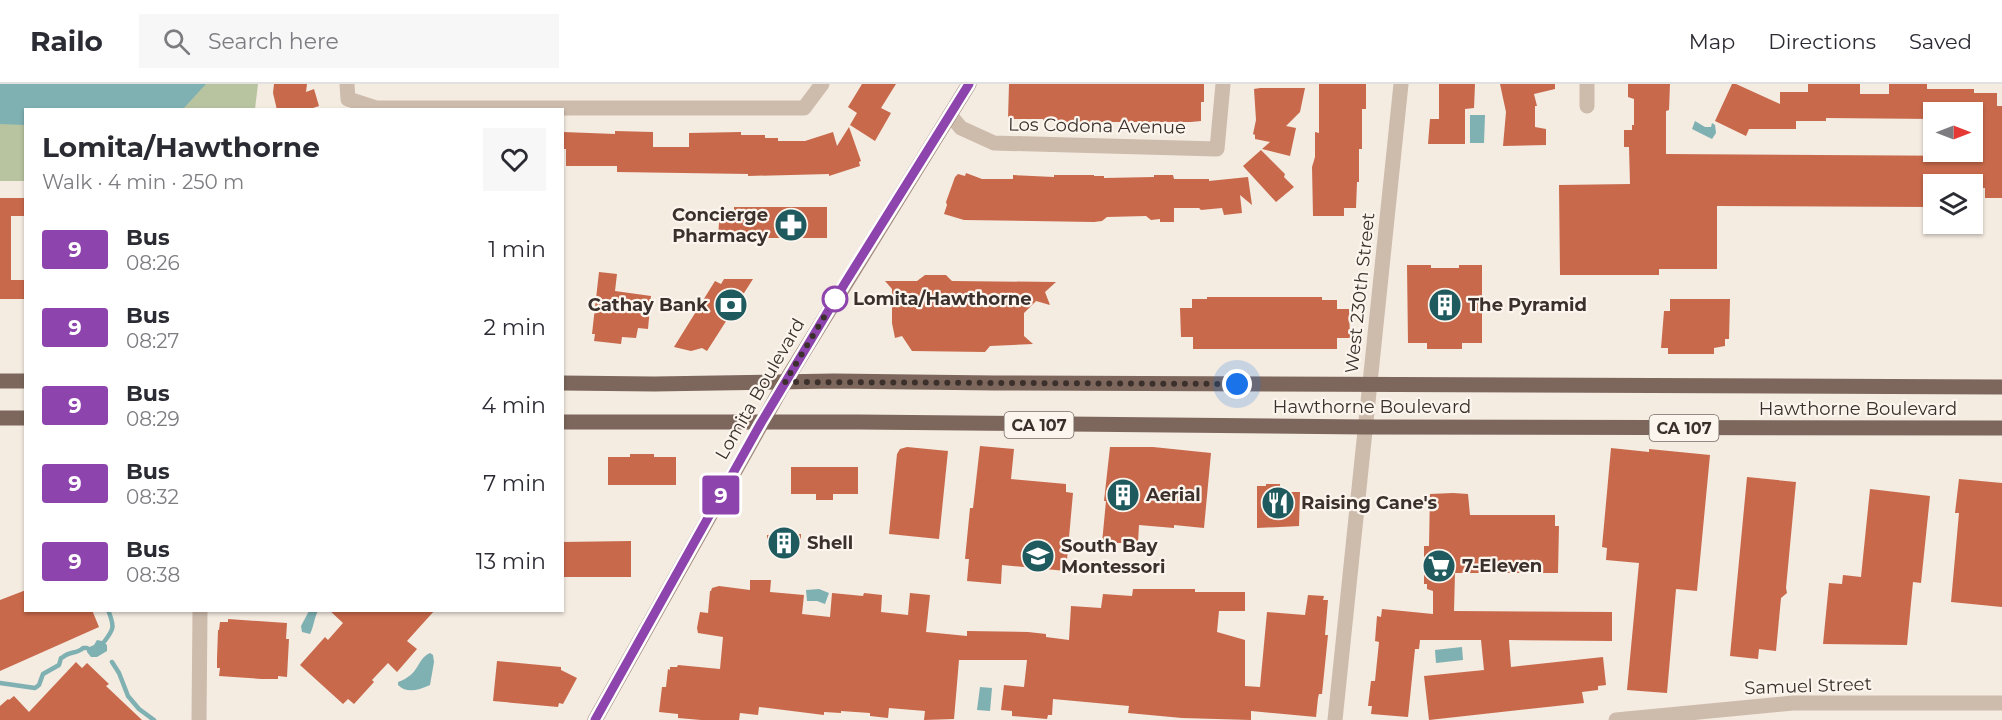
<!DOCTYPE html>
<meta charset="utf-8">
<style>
:root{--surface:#fff;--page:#f7f7f7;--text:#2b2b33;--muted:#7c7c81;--line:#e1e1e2}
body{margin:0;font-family:Montserrat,sans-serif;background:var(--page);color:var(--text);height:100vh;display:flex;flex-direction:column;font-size:22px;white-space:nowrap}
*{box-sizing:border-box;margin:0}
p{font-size:20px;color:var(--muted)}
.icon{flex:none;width:33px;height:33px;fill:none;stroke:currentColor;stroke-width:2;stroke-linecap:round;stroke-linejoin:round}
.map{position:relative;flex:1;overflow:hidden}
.drawer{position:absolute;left:24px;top:24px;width:540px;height:504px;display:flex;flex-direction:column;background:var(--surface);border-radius:0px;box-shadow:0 2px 4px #0004}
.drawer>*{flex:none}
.badge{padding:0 12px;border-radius:4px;font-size:21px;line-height:39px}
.needle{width:39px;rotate:90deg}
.buttons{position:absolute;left:1923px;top:18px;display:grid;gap:12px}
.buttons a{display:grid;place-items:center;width:60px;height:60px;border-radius:0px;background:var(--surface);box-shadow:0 2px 4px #0004;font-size:30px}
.you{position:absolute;width:30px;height:30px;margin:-15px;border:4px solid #fff;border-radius:50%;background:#1a73e8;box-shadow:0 0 0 9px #1a73e833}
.map>.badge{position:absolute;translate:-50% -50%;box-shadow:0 0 0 3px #fff}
.round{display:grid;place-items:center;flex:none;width:63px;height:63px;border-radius:0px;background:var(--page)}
.head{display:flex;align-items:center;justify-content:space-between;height:102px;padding:0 18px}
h1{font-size:28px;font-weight:700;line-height:45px}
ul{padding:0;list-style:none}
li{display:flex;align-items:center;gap:18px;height:78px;padding:0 18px}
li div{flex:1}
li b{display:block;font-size:22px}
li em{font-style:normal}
li .badge{min-width:66px;font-weight:700;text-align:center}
header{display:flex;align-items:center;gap:36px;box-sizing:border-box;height:84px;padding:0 30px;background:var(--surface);border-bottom:2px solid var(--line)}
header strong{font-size:28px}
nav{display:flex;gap:33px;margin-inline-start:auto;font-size:21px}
.search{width:420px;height:54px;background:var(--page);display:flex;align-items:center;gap:15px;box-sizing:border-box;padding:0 21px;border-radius:0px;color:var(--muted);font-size:22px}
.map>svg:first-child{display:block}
.green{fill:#b8c4a0}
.water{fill:#7fb0b2}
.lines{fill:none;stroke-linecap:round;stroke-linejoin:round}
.stream{stroke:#7fb0b2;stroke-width:4.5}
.building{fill:#c8694b}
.minor{stroke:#cdbbac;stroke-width:15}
.secondary{stroke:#a18a7d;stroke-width:15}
.primary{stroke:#7d675c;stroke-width:15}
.line-casing{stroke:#fff;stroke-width:14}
.line{stroke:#8e44ad;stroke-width:9}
.walk{stroke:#3b302b;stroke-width:6;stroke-dasharray:0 10.8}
.stop-dot{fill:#fff;stroke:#8e44ad;stroke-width:3}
.labels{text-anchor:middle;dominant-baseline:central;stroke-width:4.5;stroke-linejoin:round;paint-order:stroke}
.shield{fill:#fbf5ee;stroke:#756b66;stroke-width:1.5}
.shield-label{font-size:16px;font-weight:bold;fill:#3b302b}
.street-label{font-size:18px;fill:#3b302b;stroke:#fbf5ee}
.poi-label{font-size:18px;font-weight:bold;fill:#3b302b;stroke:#fbf5ee;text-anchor:start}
.stop-label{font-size:18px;font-weight:bold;fill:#3b302b;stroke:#fbf5ee;text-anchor:start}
</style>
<header>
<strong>Railo</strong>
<div class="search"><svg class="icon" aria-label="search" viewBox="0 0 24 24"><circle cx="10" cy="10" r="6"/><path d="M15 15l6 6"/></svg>Search here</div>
<nav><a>Map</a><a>Directions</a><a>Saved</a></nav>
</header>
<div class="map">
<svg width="2002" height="636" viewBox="0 0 2002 636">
<rect width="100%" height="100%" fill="#f4ebe1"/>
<!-- green -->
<path class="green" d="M0,0H258L255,25L26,26L25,97H0Z"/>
<!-- water -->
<path class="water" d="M0,0H206L183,25L26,26L25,41L0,40Z
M1470,31H1485L1484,59H1470Z
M1695,37L1705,43H1711L1712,39L1715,41L1716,49L1712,55L1692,45Z
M819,505L829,509L825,520L817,517H807L806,506Z
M309,527H318C314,534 314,542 310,550L302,548L301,542Z
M97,556L102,557L107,561V567L97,573H91L87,568V564L94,561Z
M1462,563L1463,576L1436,579L1435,566Z
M430,569L433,571L434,578L430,601C419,606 407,610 398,601V598C421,590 416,575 430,569Z
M980,603L992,604L990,627L977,626Z"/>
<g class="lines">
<!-- stream -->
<path class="stream" d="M104,558C114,545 115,543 108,526
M63,573C70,567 77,570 83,564H87
M112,578L119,589L128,612L139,625L154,636
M0,599L35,604L39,601L43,590L59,581L61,574"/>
</g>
<!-- building -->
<path class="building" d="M274,0H307L306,8L314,5L319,22L307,26H277L273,9Z
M862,0H896L881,24L891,29L875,57L850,41L857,29L848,23Z
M1009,0H1204V18H1201V37L1191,38H1043V35H1008Z
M1319,0H1366V25H1362V65H1359V98H1357L1356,124H1344V132H1313L1312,83L1315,73V48L1319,49Z
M1439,0H1475L1474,24L1465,25V60H1428L1430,35H1439Z
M1500,0H1555V5L1534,10L1537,22H1535V43L1546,45V61L1503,62L1506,28Z
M1628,0H1670L1669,26L1666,27V70L1981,72L1980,37H1972V28H1934V35L1826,34V37H1796V45H1749L1746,52L1715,37L1732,0H1736L1780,20V8H1808V0H1860V10H1889V0H1927V5H1974V9H1997V22H2002V114H1985V104H1972V100H1934V123L1717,122V185H1659V191H1560L1559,101L1630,100L1629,63H1624V46H1632V41H1634V15L1628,13Z
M1260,4H1305L1300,28L1286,42L1296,44L1290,72L1262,65L1270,58L1255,55V51L1253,50L1256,36L1254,5Z
M849,43L861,77L859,78L860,82L829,92V90L748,92V90L617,88V82H566V65H563V48L615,50V47L653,48V63H689V49L741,48V51H765V54H778V57H805L833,48L837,62Z
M1261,66L1285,90L1284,93L1294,103L1276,118L1243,82Z
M966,89L982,95H1013V91L1054,93V91H1094V92H1104V94L1154,93V91H1173L1174,95H1209V97L1248,93L1252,121L1240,111L1242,129L1224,131L1222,124L1201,126L1199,124H1174V138H1160V135L1151,136L1146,132L1107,133L1102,137L1094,138L964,136L944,130L947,121L946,118L955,93L958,90L965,92Z
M0,114H26V132H11V196H26V215H0Z
M734,123H827V154H734V152H718L720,127H734Z
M1407,181H1431V184H1459V181H1482V259H1462V265H1427V259H1408Z
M599,188L617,190L615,207L651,212L648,245L638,244L636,254L622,253L621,260L594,257L595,250H592Z
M925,191H946L952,197L1056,198L1045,208L1050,221L1036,217L1024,229V252L1033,260L990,262L985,268L912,267L902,252L895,254L892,239V205L885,197H917Z
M724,195H753L707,267L702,264L691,267L674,263L715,197L721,200Z
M1207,213H1322V216H1337V225H1349L1350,254H1337V265H1193V253H1181L1180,224H1192V215H1207Z
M1670,215H1730L1729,255H1725V262L1714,264V270H1668V264H1661L1664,227H1670Z
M980,362L1014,365L1011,395L1066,400V408L1073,409L1066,487L1002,481L1001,500L967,497L969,475H965L970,424H973Z
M907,363L948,367L939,455L889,450L897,370L900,365Z
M1110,363H1153L1211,369L1204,444L1174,441V444L1139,441L1138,459H1102L1106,417H1104Z
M1611,364L1649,368V365L1710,371L1697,507L1676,505L1667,609L1627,606L1639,479L1606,476L1607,464L1602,463Z
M630,370H654V373H676V401H608V373H630Z
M791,383H858V410H833V416H816V410H791Z
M1747,393L1796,398L1786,504L1787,509L1781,514L1776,567L1759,565L1758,575L1730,572Z
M1959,395L2002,399V523L1951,518L1959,429H1955Z
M1266,400H1280V408H1300L1299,442L1257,444V402H1266Z
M1870,405L1930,412L1921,499L1913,498L1907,561L1823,560L1829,499L1842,500L1843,491L1861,493Z
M1453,409L1468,410L1470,431H1555V442H1559L1558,489H1455L1454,527L1612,528V557L1509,556L1511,583L1603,573L1606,601L1598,602V606L1582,608L1584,619L1429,636L1424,592L1484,586L1481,556H1420L1419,565H1415L1408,633L1371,630L1372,622H1368L1371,597H1375L1379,558L1375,557L1377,532L1381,533L1382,525L1433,530V507L1427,505V500H1424V462H1429L1430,410Z
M801,450V462L767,463V451Z
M631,457V493H562V458Z
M750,496H771L770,508L804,511L802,530L830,533L832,509L863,512L864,509L882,511L881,528L908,531L910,509L930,511L926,548L967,552V547L1028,548L1046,550V553L1069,556L1071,522L1101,524L1103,510L1132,512L1133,505H1195V508H1245V527H1219L1217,548L1245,556V602L1260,603L1267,528L1305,531L1308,511L1324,512L1323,516H1328L1325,551H1328L1322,610H1319L1318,614L1316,633L1251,627V636L1182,634L1128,629L1129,622L1053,615L1052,631H1048L1047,635L1012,632V627L1001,626L1004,601L1024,603L1027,576H959L954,635L924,636L925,627L889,624L888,634L870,632V629L841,627V629L824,628V631L759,623L758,631L740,629L739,636H701L678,634V630L659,628L662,603H666L668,585L670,586V583H677L678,581L720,585L723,553L698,549L697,544L700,528L708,529L710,507H711L712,504L719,502L750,506Z
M26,506V526H92L99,543L0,587V516Z
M329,526H435L407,557L417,565L397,588L388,579L372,596L374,598L354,620L348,615L343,620L300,581L325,553L328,556L343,539Z
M228,535L287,539L286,555H289L287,593L278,592V595H262L219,592L220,584H217V575L218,546H219L220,538H228Z
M497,577L561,583V586L577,594L563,620L559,619L558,623L493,617Z
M76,578L82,584L87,579L109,600L106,602L142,636H0V622L8,615L9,616L14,612L29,628Z"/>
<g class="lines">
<!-- minor -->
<path class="minor" d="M347,0L348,15L376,24H804L822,0
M1587,22V0
M950,31L961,44L994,59L1217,65L1223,0
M199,636L200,526
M1335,636L1401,0
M1616,636L1793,619H2002"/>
<!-- secondary -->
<path class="secondary" d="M595,636L785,298L969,0"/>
<!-- primary -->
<path class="primary" d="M0,297H26
M562,299L654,300L834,297L995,299L2002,303
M0,334H26
M562,338H859L1365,343L2002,344"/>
</g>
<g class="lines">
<!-- line casing -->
<g class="line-casing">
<path id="line" d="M595,636L761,339L845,199L969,0"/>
</g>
<!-- line -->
<use href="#line" class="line"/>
<!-- walk -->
<path class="walk" d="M835,215L785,298L1237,300"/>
</g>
<!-- icons -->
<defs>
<g id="pharmacy-disc" transform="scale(1.725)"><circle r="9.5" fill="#1f5a5e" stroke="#fbf5ee"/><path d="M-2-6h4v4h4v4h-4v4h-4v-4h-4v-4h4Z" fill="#fff"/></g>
<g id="bank-disc" transform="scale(1.725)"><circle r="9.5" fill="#1f5a5e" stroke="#fbf5ee"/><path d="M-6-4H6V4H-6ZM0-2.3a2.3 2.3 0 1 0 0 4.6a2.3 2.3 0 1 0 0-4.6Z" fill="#fff"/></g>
<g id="building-disc" transform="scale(1.725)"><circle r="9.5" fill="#1f5a5e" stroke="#fbf5ee"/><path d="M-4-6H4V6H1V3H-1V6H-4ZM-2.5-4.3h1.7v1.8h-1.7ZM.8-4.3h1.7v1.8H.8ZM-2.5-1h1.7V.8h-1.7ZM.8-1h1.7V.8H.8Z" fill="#fff"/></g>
<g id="restaurant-disc" transform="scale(1.725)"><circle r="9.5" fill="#1f5a5e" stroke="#fbf5ee"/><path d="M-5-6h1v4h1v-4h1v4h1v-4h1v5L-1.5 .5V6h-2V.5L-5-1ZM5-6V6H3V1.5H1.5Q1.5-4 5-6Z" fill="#fff"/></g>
<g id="school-disc" transform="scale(1.725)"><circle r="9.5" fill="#1f5a5e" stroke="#fbf5ee"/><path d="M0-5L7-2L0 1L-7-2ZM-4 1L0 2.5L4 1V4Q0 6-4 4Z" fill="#fff"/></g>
<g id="supermarket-disc" transform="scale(1.725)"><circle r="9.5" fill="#1f5a5e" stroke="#fbf5ee"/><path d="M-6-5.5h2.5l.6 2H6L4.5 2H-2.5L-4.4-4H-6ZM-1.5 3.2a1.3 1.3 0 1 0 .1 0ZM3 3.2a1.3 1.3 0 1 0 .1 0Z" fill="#fff"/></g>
</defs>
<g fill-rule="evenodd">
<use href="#pharmacy-disc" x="791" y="141"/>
<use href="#bank-disc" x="731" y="221"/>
<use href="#building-disc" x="1445" y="221"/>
<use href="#building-disc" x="1123" y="411"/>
<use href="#restaurant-disc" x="1278" y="419"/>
<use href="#building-disc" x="784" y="459"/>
<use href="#school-disc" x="1038" y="472"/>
<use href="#supermarket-disc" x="1439" y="482"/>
</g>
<!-- markers -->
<circle class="stop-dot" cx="835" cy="215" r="12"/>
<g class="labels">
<!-- shield labels -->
<g class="shield">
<rect x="1004.5" y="328" width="69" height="26" rx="4.5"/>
<rect x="1649.5" y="331" width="69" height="26" rx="4.5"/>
</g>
<g class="shield-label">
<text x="1039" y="341">CA 107</text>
<text x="1684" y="344">CA 107</text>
</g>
<!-- street labels -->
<g class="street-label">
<text transform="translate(1097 42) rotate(1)">Los Codona Avenue</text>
<text transform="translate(1360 209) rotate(-84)">West 230th Street</text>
<text transform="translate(760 305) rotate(-60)">Lomita Boulevard</text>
<text x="1372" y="323">Hawthorne Boulevard</text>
<text x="1858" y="325">Hawthorne Boulevard</text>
<text transform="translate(1808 602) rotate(-2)">Samuel Street</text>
</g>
<!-- poi labels -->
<g class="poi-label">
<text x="768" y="131" text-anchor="end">Concierge<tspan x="768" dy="21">Pharmacy</tspan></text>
<text x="708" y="221" text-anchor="end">Cathay Bank</text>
<text x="1468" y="221">The Pyramid</text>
<text x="1146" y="411">Aerial</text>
<text x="1301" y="419">Raising Cane's</text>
<text x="807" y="459">Shell</text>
<text x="1061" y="462">South Bay<tspan x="1061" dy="21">Montessori</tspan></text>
<text x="1462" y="482">7-Eleven</text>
</g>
<!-- stop labels -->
<g class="stop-label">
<text x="853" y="215">Lomita/Hawthorne</text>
</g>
</g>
</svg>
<div class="buttons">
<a><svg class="needle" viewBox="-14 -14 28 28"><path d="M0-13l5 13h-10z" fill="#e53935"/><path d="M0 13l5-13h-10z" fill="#7c7c81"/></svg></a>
<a><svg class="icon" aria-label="layers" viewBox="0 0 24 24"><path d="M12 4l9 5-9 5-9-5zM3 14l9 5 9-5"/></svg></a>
</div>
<div class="you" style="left:1237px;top:300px"></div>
<b class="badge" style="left:721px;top:411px;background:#8e44ad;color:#fff">9</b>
<section class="drawer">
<div class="head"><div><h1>Lomita/Hawthorne</h1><p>Walk · 4 min · 250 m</p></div><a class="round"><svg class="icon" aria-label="heart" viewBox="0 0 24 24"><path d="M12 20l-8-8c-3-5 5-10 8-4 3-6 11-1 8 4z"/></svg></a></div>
<ul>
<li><span class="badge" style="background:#8e44ad;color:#fff">9</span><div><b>Bus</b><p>08:26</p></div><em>1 min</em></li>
<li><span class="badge" style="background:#8e44ad;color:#fff">9</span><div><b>Bus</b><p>08:27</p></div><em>2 min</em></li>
<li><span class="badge" style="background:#8e44ad;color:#fff">9</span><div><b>Bus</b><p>08:29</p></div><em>4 min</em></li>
<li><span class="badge" style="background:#8e44ad;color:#fff">9</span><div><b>Bus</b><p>08:32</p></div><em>7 min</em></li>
<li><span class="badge" style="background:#8e44ad;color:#fff">9</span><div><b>Bus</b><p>08:38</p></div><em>13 min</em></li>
</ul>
</section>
</div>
